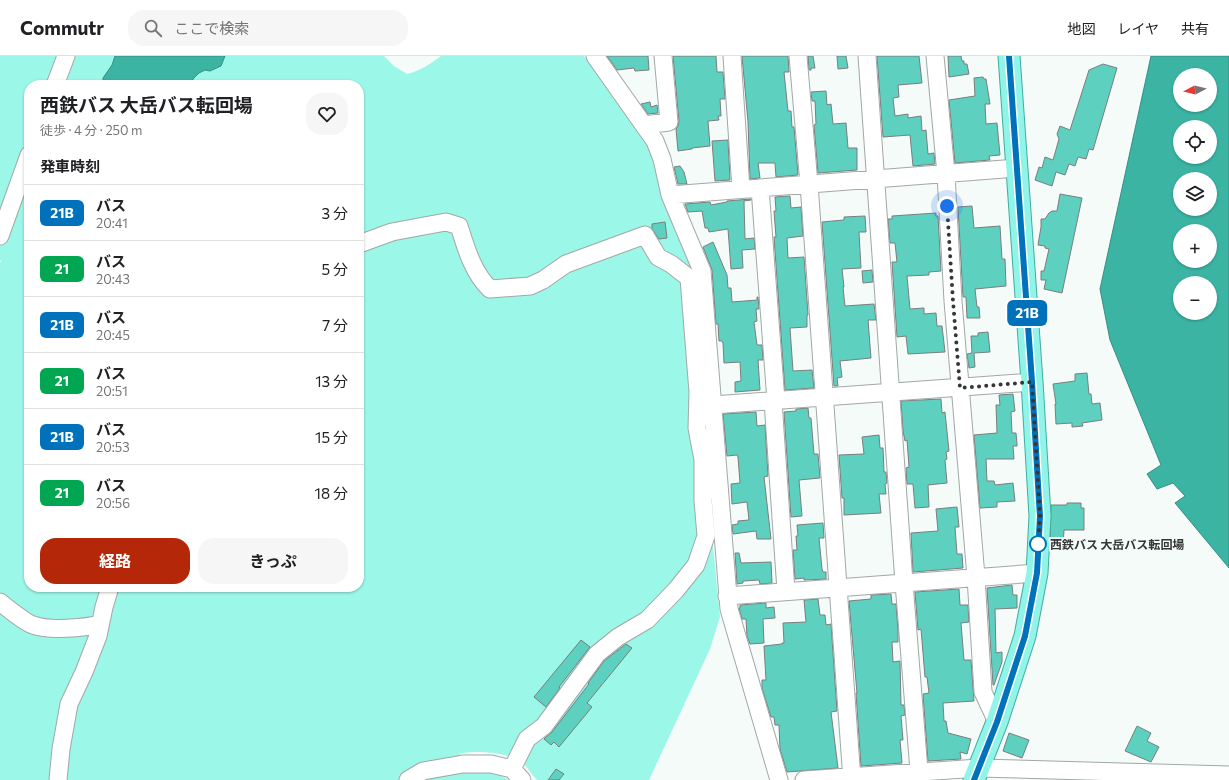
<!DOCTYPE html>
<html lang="ja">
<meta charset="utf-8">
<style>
:root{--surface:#fff;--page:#f6f6f6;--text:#202124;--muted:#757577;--line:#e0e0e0;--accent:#b42809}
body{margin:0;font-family:Commissioner,"Noto Sans JP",sans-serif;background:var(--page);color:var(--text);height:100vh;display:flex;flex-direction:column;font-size:15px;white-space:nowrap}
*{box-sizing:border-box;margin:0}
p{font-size:13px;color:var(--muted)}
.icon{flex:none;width:22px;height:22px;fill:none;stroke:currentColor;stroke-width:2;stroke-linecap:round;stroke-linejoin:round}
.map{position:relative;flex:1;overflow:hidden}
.panel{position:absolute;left:24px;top:24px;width:340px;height:512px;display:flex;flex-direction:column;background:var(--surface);border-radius:16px;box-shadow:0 1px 3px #0004}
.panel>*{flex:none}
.badge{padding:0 8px;border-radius:6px;font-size:14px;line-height:26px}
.needle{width:26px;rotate:263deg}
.buttons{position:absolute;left:1173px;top:12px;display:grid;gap:8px}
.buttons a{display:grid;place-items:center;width:44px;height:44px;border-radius:50%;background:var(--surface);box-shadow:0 1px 3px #0004;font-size:20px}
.you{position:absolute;width:20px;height:20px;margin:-10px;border:3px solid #fff;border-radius:50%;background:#1a73e8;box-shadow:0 0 0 6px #1a73e833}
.map>.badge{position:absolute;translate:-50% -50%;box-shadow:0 0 0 2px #fff}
h2{padding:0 16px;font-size:15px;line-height:36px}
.round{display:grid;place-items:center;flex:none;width:42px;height:42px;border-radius:16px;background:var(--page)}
.summary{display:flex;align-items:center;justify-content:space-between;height:68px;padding:0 16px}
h1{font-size:19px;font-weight:700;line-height:30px}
.button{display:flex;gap:8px;margin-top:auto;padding:8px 16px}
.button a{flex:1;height:46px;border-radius:16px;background:var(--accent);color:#fff;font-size:16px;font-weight:700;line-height:46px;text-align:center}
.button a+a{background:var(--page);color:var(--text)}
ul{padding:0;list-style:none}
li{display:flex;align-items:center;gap:12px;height:56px;padding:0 16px;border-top:1px solid var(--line)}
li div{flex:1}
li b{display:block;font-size:15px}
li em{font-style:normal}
li .badge{min-width:44px;font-weight:700;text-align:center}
header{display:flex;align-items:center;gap:24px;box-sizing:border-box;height:56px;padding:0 20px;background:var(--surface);border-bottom:1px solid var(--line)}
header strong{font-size:19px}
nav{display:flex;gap:22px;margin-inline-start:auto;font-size:14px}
.search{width:280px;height:36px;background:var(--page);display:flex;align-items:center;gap:10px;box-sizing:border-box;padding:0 14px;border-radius:16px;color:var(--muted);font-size:15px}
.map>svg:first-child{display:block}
.green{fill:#9bf7e8;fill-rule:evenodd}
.water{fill:#3bb4a4;stroke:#398e83;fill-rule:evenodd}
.building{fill:#5dd0c0;stroke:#797f7d}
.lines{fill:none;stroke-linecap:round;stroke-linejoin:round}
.minor-casing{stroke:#a1a8a6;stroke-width:19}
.major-casing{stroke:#41ada0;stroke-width:23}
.minor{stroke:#fff;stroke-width:17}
.major{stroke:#91f4e8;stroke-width:21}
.line-casing{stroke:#fff;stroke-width:9}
.line{stroke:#0072bc;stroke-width:6}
.walk{stroke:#343736;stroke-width:4;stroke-dasharray:0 7.2}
.stop-dot{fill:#fff;stroke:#0072bc;stroke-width:2}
.labels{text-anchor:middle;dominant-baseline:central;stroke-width:4;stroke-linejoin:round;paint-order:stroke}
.stop-label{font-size:12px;font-weight:bold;fill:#343736;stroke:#f4fbf9;text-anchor:start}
</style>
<header>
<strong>Commutr</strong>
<div class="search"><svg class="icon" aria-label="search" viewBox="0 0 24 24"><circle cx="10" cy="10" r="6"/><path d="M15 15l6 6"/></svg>ここで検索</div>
<nav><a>地図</a><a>レイヤ</a><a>共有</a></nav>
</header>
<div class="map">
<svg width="1229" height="724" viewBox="0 0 1229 724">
<rect width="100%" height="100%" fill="#f4fbf9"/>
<!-- green -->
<path class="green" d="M0,0H384L394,10L407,18C420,15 430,8 441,0H584L617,43L650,93L661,137L675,175L690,209L694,222L706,355L710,460L720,561L710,593L649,724H537C532,719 528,712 523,707C509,696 475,694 459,698L509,724H0V207L2,204L0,205ZM29,29H359V531H29Z"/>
<!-- water -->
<path class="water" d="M115,0H225L221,10L210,15L205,14L199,17L193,23L192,29H103V22L112,9Z
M1151,0H1229V512L1175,447L1185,440L1173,427L1157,433L1147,418L1161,409L1110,284L1100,233ZM1180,19H1210V49H1180ZM1180,71H1210V101H1180ZM1180,123H1210V153H1180ZM1180,175H1210V205H1180ZM1180,227H1210V257H1180Z"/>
<!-- building -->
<path class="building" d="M607,0H648L649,14L635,15L634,12L617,14Z
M673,0H716L717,16H723L725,43H720L721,60H718L719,64L708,65L710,90L692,92V93L678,95L676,73L678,70L679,65Z
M742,0H788L789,16H784L788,55H791L792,71H794L798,119L776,121L775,107H758L760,122L750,123L748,66Z
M808,0H813L815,12H811V14H809Z
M837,0H846L848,12L838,13Z
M877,0H919L922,27L898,29L899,41L893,42L895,60L908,58V62L921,60L922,75L926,74L928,98L934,97L935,108L913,110L910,79L883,81Z
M948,0H961L962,5H964V8H967L969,18L949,21Z
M1103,8L1117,12L1093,94L1089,93L1086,103L1078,101L1075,110L1069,108L1065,119L1056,116L1052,130L1035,124L1039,111L1042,112L1045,101L1053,104L1059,83L1057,78L1060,70L1070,74L1089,14Z
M983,21L984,23H986L990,48H985L986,68L997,67L1000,99L989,100L990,104L955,107L949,44L975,40L974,22Z
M826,35L827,49L831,48L833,68L846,67L848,92H857V114L818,117L814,69L816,68L815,45H812L811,36Z
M650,46L651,51L657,49L658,57L648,58L641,48Z
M728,84L730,124L715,125L712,85Z
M680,110L684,116L687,128H678L674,111Z
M1060,138L1082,142L1062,237L1044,233L1046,224H1041V215H1044L1049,193L1045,192V190L1038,189L1041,171V163H1045L1049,157L1052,155H1057Z
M790,140L791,152L801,151L803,180L787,182L788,202L804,201L808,259H807V271L790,272L793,315L812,314L814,332L785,334L774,181H776L774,155H776L775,141Z
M751,143V144L744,145L745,183L754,182L755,193L742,194L743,212L731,213L728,173L709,176L708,172H705L702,155L688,156L685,148L710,146L711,149L727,146V145Z
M972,150L974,172L1000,170L1002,203H1005L1006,230L975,233L977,251H979L980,262H967L966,241H963L958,151Z
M936,157V160H938L941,215L929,216V219L907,220L910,253L924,252V258L936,257L937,270H942L945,296L908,298L906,280L897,281L892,206H897L895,187H890L888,163H892V160Z
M865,160L866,176H859L861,212L842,213L844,231H843L845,250L874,248L876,264H868L871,302L840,305L842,321L837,322L838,330H834L822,166L844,164V161Z
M665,166L667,182L659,183L652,173V168Z
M713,186L727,219L728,232H731L732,246L757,244V241H758L759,253H756L757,265L754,266L757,289H762L763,304H758L760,334L735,336V326L741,325L740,306L724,307L723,287L722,285H719L718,268H716L712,214L703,191Z
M872,214L873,226L863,227L862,215Z
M988,276L990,296L974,297L975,311L969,312L967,298L972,297L971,280H978V277Z
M1087,317L1089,338H1091L1092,348L1100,347L1102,364L1082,367L1083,370L1072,371V367L1056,368L1055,348H1056L1053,328L1075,325V318Z
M1013,338L1015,355L1011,356L1012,377H1016L1017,388V390H1013L1014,403H986L987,425H994L995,429L1013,427L1015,445L997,446V451L980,452L974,379L997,377L996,349H1000L999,339Z
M941,343L942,357L945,356L949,395L946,396L947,403L945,404L947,427L928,429L929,451L915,452L913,428H907L906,412L909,411L907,384L905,385L903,375L901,345Z
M808,352L809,362H811L814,398H818L820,422L799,424L802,460L791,461L784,356L796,355V353Z
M756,356L757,370L765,369L768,420L764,421L771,483H757L756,475L733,478L732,469L738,468V465L749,464L747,446L732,448L731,428L740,427L738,401L737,399L727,400L723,358Z
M879,379L880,392H883L884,416H886L887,427L885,428L886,438H879L881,457L844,459V442H842L839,399L864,398L862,381Z
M1067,447H1081V452H1084V474H1064L1063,491H1059L1058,493H1050L1051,449H1067Z
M957,451L959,471H955L957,498H962L963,512L913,516L911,477L938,475L936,453Z
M823,467L824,482H819L822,513L823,516H826V523L804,524V522L795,523L793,494H797L796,480H798L797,469Z
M735,497H739L741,507L771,506L772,527L760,528L759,524L743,525V527L737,528Z
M1012,529L1013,539H1017V552L995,553L996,597L1002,596V606L994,629H993L987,532Z
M959,533L960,549H968L969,566L961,567L964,604H971L974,645L943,647L944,665H946L948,677L971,683L967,698L960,696L961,703L928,705L923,638L929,637L927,621H925L921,573L918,574L915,536Z
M891,538L892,548H896L898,575V586H892L893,606L900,605L901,649H904L905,659L901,660L903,684H900L902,707L861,710L856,637H857L849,545L871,543V539Z
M818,543L820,559H825L826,569L831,568L837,655L831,656L838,712L787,716L780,693L779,669H775L774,661H771L762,632V624H766L764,590L782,588V587H784L783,567L806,566L804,544Z
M766,547V552L774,551L775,562L763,563L764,587L750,588L747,580L746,563H742L739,552H740V549Z
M581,584L590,591L559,631L560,632L546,651L534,641Z
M626,588L632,592L587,647L592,651L559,691L554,686L551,689L544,683L552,676L589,628L588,627L604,605Z
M1137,670L1151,677L1147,685L1159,691L1151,706L1125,695Z
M1009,677L1029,684L1022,702L1003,695Z
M556,713L564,718L559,724H548Z"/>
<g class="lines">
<!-- minor casing -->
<g class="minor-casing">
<path id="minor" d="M595,0L655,85L662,103L670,139L702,215L729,553L779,724
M732,0L741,133
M798,0L809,128L852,724
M867,0L904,527L919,715
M935,0L946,118L953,245L976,521L983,636L997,666
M55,29L66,0
M644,69L669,66L663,0
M760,132L776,345
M670,139L1017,112
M0,180L29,99
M359,188L392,176L424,170L446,166L459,170C466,192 473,217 490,233L530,230L543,224L566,208L645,179L658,201L671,208L689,222L698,336L697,372L703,404V444L706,480L696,509L676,534L647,564L618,581L597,598L544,670L527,683L512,713
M773,345L786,535
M713,349L1032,326
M727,540L1037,517
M0,546C6,551 26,567 33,569C49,575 84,572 100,568
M58,724L61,693L69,648L84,616L98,580L104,551L110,531
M408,724L423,715L463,708H491L512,713L522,724
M804,724L979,712L1229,719"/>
</g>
<!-- major casing -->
<g class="major-casing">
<path id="major" d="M974,724L997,666L1025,580L1037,517L1040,460L1032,326L1009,0"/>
</g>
<!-- minor -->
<use href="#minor" class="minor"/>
<!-- major -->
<use href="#major" class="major"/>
</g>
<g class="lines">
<!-- line casing -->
<g class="line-casing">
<path id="line" d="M974,724L997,666L1025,580L1037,517L1040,460L1039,445L1032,326L1009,0"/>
</g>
<!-- line -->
<use href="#line" class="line"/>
<!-- walk -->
<path class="walk" d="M947,150L953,245L960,332L1032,326L1040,460L1038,488"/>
</g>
<!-- markers -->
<circle class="stop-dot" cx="1038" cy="488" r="8"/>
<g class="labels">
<!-- stop labels -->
<g class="stop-label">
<text x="1050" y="488">西鉄バス 大岳バス転回場</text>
</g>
</g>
</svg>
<div class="buttons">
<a><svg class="needle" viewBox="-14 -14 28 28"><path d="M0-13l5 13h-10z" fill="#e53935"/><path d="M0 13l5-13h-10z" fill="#757577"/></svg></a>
<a><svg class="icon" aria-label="locate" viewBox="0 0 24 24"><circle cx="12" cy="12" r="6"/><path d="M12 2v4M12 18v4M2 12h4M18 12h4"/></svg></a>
<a><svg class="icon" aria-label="layers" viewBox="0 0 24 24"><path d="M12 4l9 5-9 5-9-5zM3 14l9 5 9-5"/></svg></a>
<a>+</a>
<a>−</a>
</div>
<div class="you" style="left:947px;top:150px"></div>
<b class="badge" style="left:1027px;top:257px;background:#0072bc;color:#fff">21B</b>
<section class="panel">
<div class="summary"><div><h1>西鉄バス 大岳バス転回場</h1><p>徒歩 · 4 分 · 250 m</p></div><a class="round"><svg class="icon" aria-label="heart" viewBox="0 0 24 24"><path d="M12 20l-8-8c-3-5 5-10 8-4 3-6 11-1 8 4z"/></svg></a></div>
<h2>発車時刻</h2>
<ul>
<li><span class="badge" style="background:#0072bc;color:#fff">21B</span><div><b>バス</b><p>20:41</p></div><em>3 分</em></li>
<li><span class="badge" style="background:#00a651;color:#fff">21</span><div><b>バス</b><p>20:43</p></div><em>5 分</em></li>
<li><span class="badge" style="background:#0072bc;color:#fff">21B</span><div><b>バス</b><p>20:45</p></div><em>7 分</em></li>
<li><span class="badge" style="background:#00a651;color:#fff">21</span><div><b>バス</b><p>20:51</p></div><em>13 分</em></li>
<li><span class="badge" style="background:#0072bc;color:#fff">21B</span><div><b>バス</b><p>20:53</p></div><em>15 分</em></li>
<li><span class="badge" style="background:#00a651;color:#fff">21</span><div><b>バス</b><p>20:56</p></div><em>18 分</em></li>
</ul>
<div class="button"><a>経路</a><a>きっぷ</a></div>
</section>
</div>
